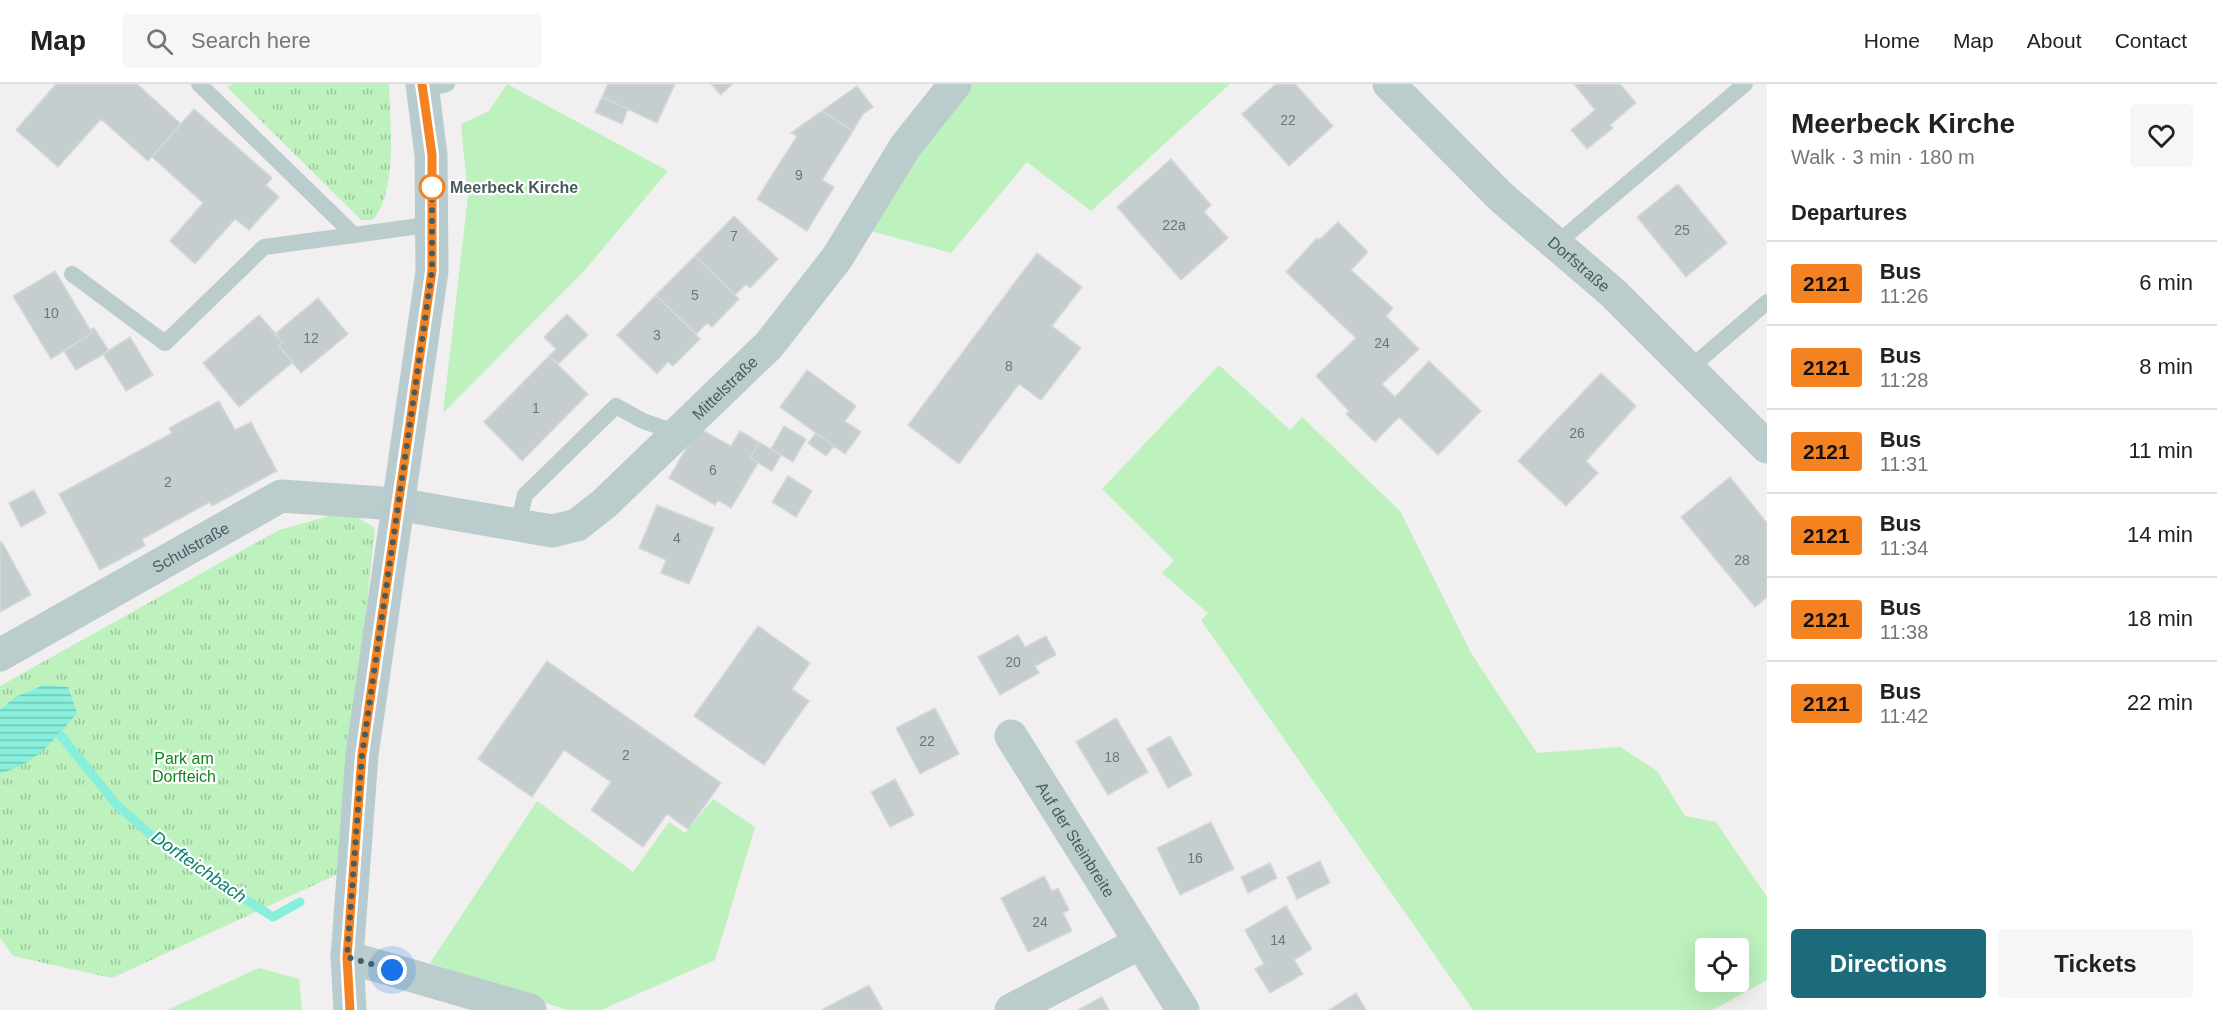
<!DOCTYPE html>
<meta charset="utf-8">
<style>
:root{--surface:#fff;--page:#f6f6f6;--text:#222;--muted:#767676;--line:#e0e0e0;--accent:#1b6b7c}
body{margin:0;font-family:Arial,sans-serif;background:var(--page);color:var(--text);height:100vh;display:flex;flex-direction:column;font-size:22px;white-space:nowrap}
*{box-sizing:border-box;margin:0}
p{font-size:20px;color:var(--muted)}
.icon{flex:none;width:33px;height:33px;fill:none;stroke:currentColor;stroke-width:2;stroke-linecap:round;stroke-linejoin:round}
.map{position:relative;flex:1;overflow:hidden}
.side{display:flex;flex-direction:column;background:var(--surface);width:450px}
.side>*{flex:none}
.badge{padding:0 12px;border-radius:4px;font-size:21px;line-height:39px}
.tools{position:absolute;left:1695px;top:854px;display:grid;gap:12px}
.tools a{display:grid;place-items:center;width:54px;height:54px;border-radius:6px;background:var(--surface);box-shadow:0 6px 24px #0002;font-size:30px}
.you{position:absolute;width:30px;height:30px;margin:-15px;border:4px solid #fff;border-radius:50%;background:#1a73e8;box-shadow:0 0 0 9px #1a73e833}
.map>.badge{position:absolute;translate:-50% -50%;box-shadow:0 0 0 3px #fff}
h2{padding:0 24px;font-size:22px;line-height:54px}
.round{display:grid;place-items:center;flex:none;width:63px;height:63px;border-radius:6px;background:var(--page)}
.headline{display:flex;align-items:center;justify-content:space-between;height:102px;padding:0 24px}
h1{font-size:28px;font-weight:700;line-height:45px}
.cta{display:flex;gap:12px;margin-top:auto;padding:12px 24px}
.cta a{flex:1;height:69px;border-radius:6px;background:var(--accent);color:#fff;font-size:24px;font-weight:700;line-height:69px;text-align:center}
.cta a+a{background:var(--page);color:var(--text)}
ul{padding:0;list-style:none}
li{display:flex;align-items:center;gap:18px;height:84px;padding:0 24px;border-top:2px solid var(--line)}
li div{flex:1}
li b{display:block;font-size:22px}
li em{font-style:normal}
li .badge{min-width:66px;font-weight:700;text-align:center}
header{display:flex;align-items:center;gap:36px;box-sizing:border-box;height:84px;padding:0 30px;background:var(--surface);border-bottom:2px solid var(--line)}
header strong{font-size:28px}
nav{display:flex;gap:33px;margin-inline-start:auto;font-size:21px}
.search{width:420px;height:54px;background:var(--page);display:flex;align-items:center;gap:15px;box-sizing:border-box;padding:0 21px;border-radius:6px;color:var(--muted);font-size:22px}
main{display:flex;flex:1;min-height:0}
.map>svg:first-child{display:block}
.grass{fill:#bdf1bd;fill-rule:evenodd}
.park{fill:url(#park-tufts)}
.water{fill:url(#water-rules)}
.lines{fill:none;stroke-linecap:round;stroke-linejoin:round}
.stream{stroke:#88efdc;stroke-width:9}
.building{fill:#c6cdcf;stroke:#d3d9db;stroke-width:1.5}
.lane{stroke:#bbcccd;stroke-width:16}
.street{stroke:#bbcccd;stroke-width:33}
.secondary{stroke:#b8cccf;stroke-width:33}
.line-casing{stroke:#fff;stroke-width:14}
.line{stroke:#f58220;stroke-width:9}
.walk{stroke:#475c5e;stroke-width:6;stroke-dasharray:0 10.8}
.stop-dot{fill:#fff;stroke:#f58220;stroke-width:3}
.labels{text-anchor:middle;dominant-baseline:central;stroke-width:4.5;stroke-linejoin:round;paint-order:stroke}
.number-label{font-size:14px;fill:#67787a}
.stop-label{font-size:16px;font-weight:bold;fill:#475c5e;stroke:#fff;text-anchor:start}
.street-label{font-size:16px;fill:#475c5e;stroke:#fff}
.park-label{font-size:16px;fill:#14831f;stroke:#fff}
.water-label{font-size:18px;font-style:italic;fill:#0a816b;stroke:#fff}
</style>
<header>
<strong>Map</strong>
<div class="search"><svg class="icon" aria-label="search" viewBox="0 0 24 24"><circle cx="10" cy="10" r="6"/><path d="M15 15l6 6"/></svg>Search here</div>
<nav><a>Home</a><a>Map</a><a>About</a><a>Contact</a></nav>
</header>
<main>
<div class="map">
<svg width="1767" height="926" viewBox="0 0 1767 926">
<defs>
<pattern id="park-tufts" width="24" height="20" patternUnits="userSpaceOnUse" patternTransform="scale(1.5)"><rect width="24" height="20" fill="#bdf1bd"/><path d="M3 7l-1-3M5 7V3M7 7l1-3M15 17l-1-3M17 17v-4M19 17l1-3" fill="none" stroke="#9bc69d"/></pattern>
<pattern id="water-rules" width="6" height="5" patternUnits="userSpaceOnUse" patternTransform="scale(1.5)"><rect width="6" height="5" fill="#88efdc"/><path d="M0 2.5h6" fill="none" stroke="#71c5b6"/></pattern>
</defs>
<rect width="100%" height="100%" fill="#f2eff0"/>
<!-- grass -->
<path class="grass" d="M507,0L668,87L585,186L443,329L468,112L461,40L489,27Z
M968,0H1230L1091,127L1027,78L951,169L871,147L913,72Z
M1219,281L1290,346L1302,333L1400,427L1471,569L1537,669L1620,663L1657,687L1685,732L1716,738L1767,813V896L1713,926H1473L1201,536L1208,529L1162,489L1174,476L1102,405ZM1706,864H1738V897H1706Z
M713,715L755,743L715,876L601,926H567L430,879L537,717L633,788L669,738L685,749Z
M259,884L299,895L302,926H167Z"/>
<!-- park -->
<path class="park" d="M232,0H389C390,38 398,106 373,136H361L227,3Z
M347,427L375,444L338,790L112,894L13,872L0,854V602L279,446Z"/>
<!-- water -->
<path class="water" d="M44,601L68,603L77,629C55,655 35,681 0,689V626L15,613Z"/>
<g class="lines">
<!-- stream -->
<path class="stream" d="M61,652L116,720L167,765L273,833L300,818"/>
</g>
<!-- building -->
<path class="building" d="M56,0H137L181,40L148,77L101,35L58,83L16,46Z
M608,0H675L657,39L602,13Z
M711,0H732L721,11Z
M1276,0H1295L1333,42L1289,82L1242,30Z
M1574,0H1620L1636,19L1610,41L1613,44L1587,65L1571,46L1595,26Z
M857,2L873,23L863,30L853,47L822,27Z
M602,13L628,25L622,40L595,28Z
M194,25L272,94L266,101L279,113L249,146L235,135L195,180L170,157L203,119L152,73Z
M822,27L853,47L822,96L834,103L807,147L757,115L797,52L791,49Z
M1171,75L1211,121L1204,128L1228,154L1181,196L1117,123Z
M1678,100L1727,159L1686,193L1637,133Z
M734,132L778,175L750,204L746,200L735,211L695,172Z
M1338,138L1368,168L1351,186L1393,224L1386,232L1419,265L1382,300L1395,313L1429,277L1481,327L1438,371L1399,333L1375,358L1346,330L1349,327L1316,292L1356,254L1286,188L1317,154L1319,156Z
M1037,169L1082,203L1052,242L1081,264L1041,316L1019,300L959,380L908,341Z
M695,172L739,215L712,243L707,239L696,250L656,211Z
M55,187L92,249L51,275L13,212Z
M656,211L700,255L673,282L668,278L657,290L617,251Z
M318,214L348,250L301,289L279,262L283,258L275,250Z
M567,230L588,251L558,280L549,272L556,265L544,253Z
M259,231L283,258L279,262L293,278L239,323L203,279Z
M94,244L109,267L76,286L64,267L92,249L90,246Z
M130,253L153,291L126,307L103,270Z
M549,272L588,310L522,377L484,338Z
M807,286L856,322L845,337L861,348L845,370L780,323Z
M1601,289L1636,322L1586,377L1598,389L1566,422L1518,377Z
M219,317L235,346L251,338L277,387L212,422L210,418L142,455L145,462L100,486L59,410L172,349L169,344Z
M784,342L806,355L793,378L771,365Z
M698,344L731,362L740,347L759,358L750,374L758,379L731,424L718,416L715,421L669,394Z
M816,349L834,362L826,372L808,359Z
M759,358L781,371L772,387L750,374Z
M788,392L812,407L796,433L772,418Z
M1730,393L1767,439V513L1755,523L1681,433Z
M34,406L46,429L21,443L9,419Z
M657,421L714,444L689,500L661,489L666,476L639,464Z
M2,458L31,511L0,528V459Z
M758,542L810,579L792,605L809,617L764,681L694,632Z
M1018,551L1025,563L1046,552L1056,571L1035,582L1039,589L1000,611L978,573Z
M547,577L721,699L688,745L667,730L643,763L591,726L611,698L564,666L532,713L478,675Z
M935,624L959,670L920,690L896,644Z
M1116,634L1148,688L1108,711L1076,658Z
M1170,652L1192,691L1168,704L1147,665Z
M895,695L914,731L890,743L871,708Z
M1211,738L1234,785L1180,811L1157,764Z
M1320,777L1330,799L1297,815L1287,793Z
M1270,779L1277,794L1248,809L1241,793Z
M1044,792L1052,807L1058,804L1069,826L1063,829L1072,847L1028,868L1001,814Z
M1286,822L1312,865L1294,876L1303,890L1270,909L1255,885L1264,880L1245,846Z
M869,901L883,926H822L833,920Z
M1356,909L1366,926H1329Z
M1102,913L1109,926H1078Z"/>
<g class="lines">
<!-- lane -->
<path class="lane" d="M199,0L354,151L434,140
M424,6L447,0
M1556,160L1745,0
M72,190L165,259L264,163L354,151
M1689,285L1767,218
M518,441L525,411L616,322L643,337L678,349"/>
<!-- street -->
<g class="street">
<path id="s1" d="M1389,0L1501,113L1613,209L1767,363"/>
<path id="s2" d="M0,571L281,412L397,420L552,447L577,441L605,419L769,261L837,174L905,63L955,0"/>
<path id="s3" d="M1011,652L1183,926"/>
<path d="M347,873L530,926"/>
<path d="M1011,926L1140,859"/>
</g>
<!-- secondary -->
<path class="secondary" d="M350,926L347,873L362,671L432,187L431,71L422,0"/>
</g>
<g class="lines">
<!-- line casing -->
<g class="line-casing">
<path id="line" d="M350,926L347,873L362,671L432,187V71L422,0"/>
</g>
<!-- line -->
<use href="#line" class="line"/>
<!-- walk -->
<path class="walk" d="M392,886L347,873L362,671L432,187V94V103"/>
</g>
<!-- markers -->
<circle class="stop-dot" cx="432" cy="103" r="12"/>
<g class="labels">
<!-- number labels -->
<g class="number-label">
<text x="1288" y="36">22</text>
<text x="799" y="91">9</text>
<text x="1174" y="141">22a</text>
<text x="1682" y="146">25</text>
<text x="734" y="152">7</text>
<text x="695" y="211">5</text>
<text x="51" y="229">10</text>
<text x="657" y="251">3</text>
<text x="311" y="254">12</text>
<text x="1382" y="259">24</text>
<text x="1009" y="282">8</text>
<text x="536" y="324">1</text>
<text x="1577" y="349">26</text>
<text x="713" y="386">6</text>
<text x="168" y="398">2</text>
<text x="677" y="454">4</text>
<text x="1742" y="476">28</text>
<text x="1013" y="578">20</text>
<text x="927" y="657">22</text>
<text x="626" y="671">2</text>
<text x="1112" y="673">18</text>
<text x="1195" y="774">16</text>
<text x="1040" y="838">24</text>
<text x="1278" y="856">14</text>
</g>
<!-- stop labels -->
<g class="stop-label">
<text x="450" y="103">Meerbeck Kirche</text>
</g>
<!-- street labels -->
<g class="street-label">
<text stroke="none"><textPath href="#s1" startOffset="262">Dorfstraße</textPath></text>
<text stroke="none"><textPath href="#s2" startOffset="824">Mittelstraße</textPath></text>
<text stroke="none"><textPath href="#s2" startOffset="219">Schulstraße</textPath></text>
<text stroke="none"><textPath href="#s3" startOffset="122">Auf der Steinbreite</textPath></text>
</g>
<!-- park labels -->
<g class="park-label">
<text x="184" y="674">Park am<tspan x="184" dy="18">Dorfteich</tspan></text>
</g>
<!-- water labels -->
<g class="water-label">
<text transform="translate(199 783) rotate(35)">Dorfteichbach</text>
</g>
</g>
</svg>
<div class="tools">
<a><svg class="icon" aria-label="locate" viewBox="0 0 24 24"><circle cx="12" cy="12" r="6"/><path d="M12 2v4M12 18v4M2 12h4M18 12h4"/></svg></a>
</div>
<div class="you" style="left:392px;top:886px"></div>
</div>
<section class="side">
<div class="headline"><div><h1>Meerbeck Kirche</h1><p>Walk · 3 min · 180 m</p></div><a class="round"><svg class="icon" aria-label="heart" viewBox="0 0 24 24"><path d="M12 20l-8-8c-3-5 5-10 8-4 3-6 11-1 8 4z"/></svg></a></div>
<h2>Departures</h2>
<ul>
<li><span class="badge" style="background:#f58220;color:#111">2121</span><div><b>Bus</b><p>11:26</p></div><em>6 min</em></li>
<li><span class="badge" style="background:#f58220;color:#111">2121</span><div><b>Bus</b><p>11:28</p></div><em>8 min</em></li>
<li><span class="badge" style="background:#f58220;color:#111">2121</span><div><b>Bus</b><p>11:31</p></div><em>11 min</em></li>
<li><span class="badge" style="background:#f58220;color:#111">2121</span><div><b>Bus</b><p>11:34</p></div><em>14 min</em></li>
<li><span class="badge" style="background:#f58220;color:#111">2121</span><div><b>Bus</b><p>11:38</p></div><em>18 min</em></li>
<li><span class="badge" style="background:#f58220;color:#111">2121</span><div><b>Bus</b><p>11:42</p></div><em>22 min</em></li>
</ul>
<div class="cta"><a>Directions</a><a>Tickets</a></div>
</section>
</main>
